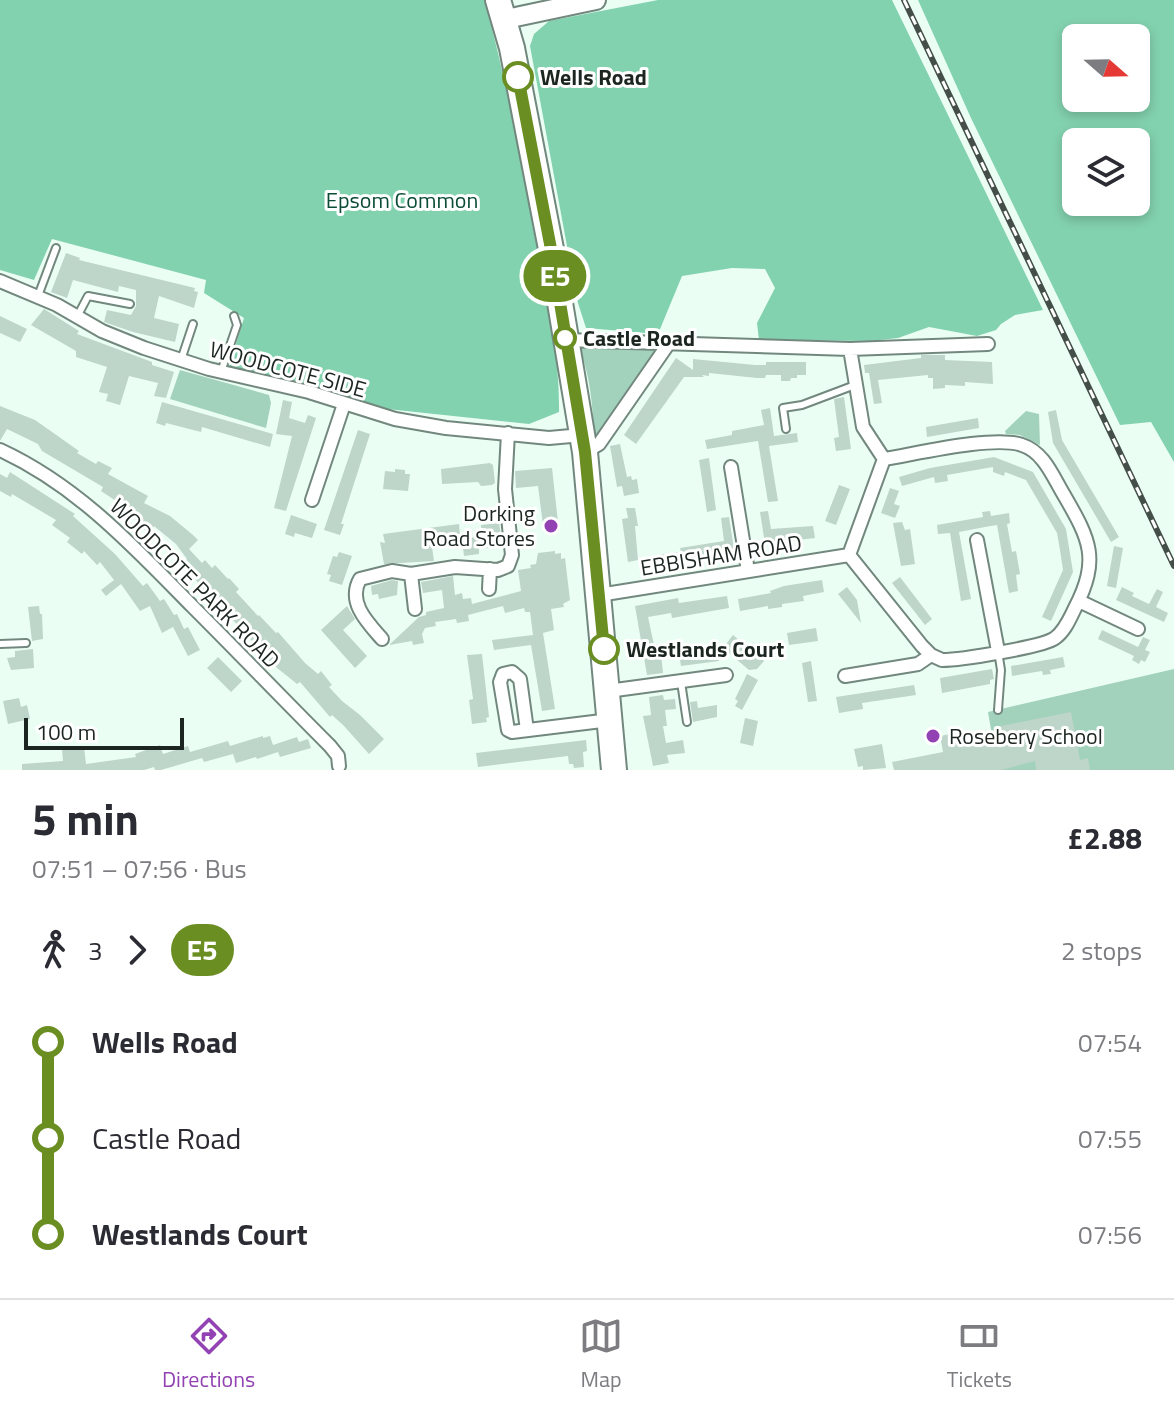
<!DOCTYPE html>
<meta charset="utf-8">
<style>
:root{--surface:#fff;--page:#f7f7f7;--text:#2b2b33;--muted:#7c7c81;--line:#e1e1e2;--accent:#9242b2}
body{margin:0;font-family:"Titillium Web",sans-serif;background:var(--page);color:var(--text);height:100vh;display:flex;flex-direction:column;font-size:30px;white-space:nowrap}
*{box-sizing:border-box;margin:0}
p{font-size:26px;color:var(--muted)}
.icon{flex:none;width:44px;height:44px;fill:none;stroke:currentColor;stroke-width:2;stroke-linecap:round;stroke-linejoin:round}
.map{position:relative;height:770px;overflow:hidden}
.sheet{display:flex;flex-direction:column;background:var(--surface);flex:1}
.sheet>*{flex:none}
.badge{padding:0 16px;border-radius:26px;font-size:28px;line-height:52px}
.needle{width:52px;rotate:110deg}
.controls{position:absolute;left:1062px;top:24px;display:grid;gap:16px}
.controls a{display:grid;place-items:center;width:88px;height:88px;border-radius:12px;background:var(--surface);box-shadow:0 4px 12px #0003;font-size:40px}
.scale{position:absolute;left:24px;bottom:20px;width:160px;box-sizing:border-box;padding-left:8px;border:4px solid #1c2520;border-top:0;font-size:22px;line-height:28px;white-space:nowrap;color:#1c2520;-webkit-text-stroke:6px #fff;paint-order:stroke}
.map>.badge{position:absolute;translate:-50% -50%;box-shadow:0 0 0 4px #fff}
.legs{display:flex;align-items:center;gap:12px;height:88px;padding:0 32px;font-size:26px}
.legs p{margin-inline-start:auto}
.summary{display:flex;align-items:center;justify-content:space-between;height:136px;padding:0 32px}
h1{font-size:44px;font-weight:700;line-height:60px}
ul{padding:0 32px;list-style:none}
li{display:flex;align-items:center;gap:28px;height:96px;font-size:30px}
li i{display:grid;place-items:center;width:12px;height:100%;margin:0 10px;background:currentColor}
li i::after{content:'';width:20px;height:20px;margin:-10px;border:6px solid;border-radius:50%;background:var(--surface)}
li p{margin-inline-start:auto}
li:first-child i{background:linear-gradient(#0000 50%,currentColor 0)}
li:last-child i{background:linear-gradient(currentColor 50%,#0000 0)}
.tabs{display:flex;justify-content:space-around;align-items:center;height:112px;border-top:2px solid var(--line);background:var(--surface);font-size:22px;color:var(--muted)}
.tabs a{display:grid;justify-items:center;gap:4px}
.tabs .active{color:var(--accent)}
.map>svg:first-child{display:block}
.green{fill:#a2d2bc}
.forest{fill:#83d2af;fill-rule:evenodd}
.building{fill:#bed5ca}
.lines{fill:none;stroke-linecap:round;stroke-linejoin:round}
.lane-casing{stroke:#72887e;stroke-width:10}
.street-casing{stroke:#72887e;stroke-width:16}
.secondary-casing{stroke:#72887e;stroke-width:22}
.highway-casing{stroke:#72887e;stroke-width:28}
.lane{stroke:#fff;stroke-width:6}
.street{stroke:#fff;stroke-width:12}
.secondary{stroke:#fff;stroke-width:18}
.highway{stroke:#fff;stroke-width:24}
.rail-casing{stroke:#444f49;stroke-width:6}
.rail{stroke:#fff;stroke-width:3;stroke-dasharray:9;stroke-linecap:butt}
.line-1-casing{stroke:#fff;stroke-width:18}
.line-1{stroke:#6b8e23;stroke-width:12}
.stop-1-dot{fill:#fff;stroke:#6b8e23;stroke-width:4}
.poi-dot{fill:#9242b2;stroke:#fff;stroke-width:3}
.labels{text-anchor:middle;dominant-baseline:central;stroke-width:6;stroke-linejoin:round;paint-order:stroke}
.stop-label{font-size:22px;font-weight:bold;fill:#1c2520;stroke:#fff;text-anchor:start}
.park-label{font-size:22px;fill:#0a4c36;stroke:#fff}
.street-label{font-size:22px;fill:#1c2520;stroke:#fff}
.poi-label{font-size:22px;fill:#1c2520;stroke:#fff;text-anchor:end}
</style>
<div class="map">
<svg width="1174" height="770" viewBox="0 0 1174 770">
<rect width="100%" height="100%" fill="#ebfef4"/>
<!-- green -->
<path class="green" d="M579,346L656,347L659,351L597,439L594,438C593,405 590,376 579,346Z
M180,370L269,395L271,403L266,428L170,399Z
M1026,411L1039,414L1040,445L1020,435L1006,434L1005,431Z
M1174,669V770H998L988,712Z"/>
<!-- forest -->
<path class="forest" d="M0,0H484C505,71 517,145 531,217C543,281 560,346 559,412L529,424L387,409L229,367L244,318L204,293L206,280L52,239L34,280L0,270Z
M658,0H892L1043,310L1015,315L1001,324L996,330L977,336L929,327L898,338L871,341L759,340L757,323L775,288L765,269L732,268L682,276L658,334L586,328L577,300L530,46L534,34L549,21Z
M918,0H1174V462L1151,422L1120,425L971,118ZM1136,38V98H1076V38ZM1136,142V202H1076V142Z"/>
<!-- building -->
<path class="building" d="M66,253L80,258L79,260L195,288L194,291L198,292L194,308L159,296L154,318L179,324L175,342L133,332L104,322L107,310L131,315L136,306V290L119,286L118,292L73,280L67,298L51,292Z
M44,309L79,331L77,334L152,362V365L174,372L166,398L154,396L158,383L129,376L120,405L106,401L108,394L99,392L107,367L76,357V351L31,325Z
M0,316L27,329L20,342L0,333Z
M921,355H945V360L992,362L993,384L965,382V386L945,385V388L933,389V378H928V375L878,380L882,403L874,404L869,373H865L864,365L921,358Z
M676,358L693,370V359L755,365H766V362H806V375H797V378H791L790,381H781V375H766L765,378H757L709,373V376L702,375L704,377H684L636,444L624,435Z
M844,397L851,449L836,451L834,438L839,437L834,399Z
M283,400L292,402L289,418L305,423L308,415L316,418L286,511L274,508L292,436L276,434Z
M162,402L273,434L270,447L202,427L201,432L166,423L165,426L156,423Z
M0,406L35,420L79,451L77,453L96,464L98,461L112,468L108,474L148,496L144,503L170,516L193,535L198,540L189,549L202,563L205,560L212,568L215,565L228,579L229,578L239,589L236,592L258,616L259,615L276,633L278,632L305,663L318,674L321,671L332,685L329,687L342,701L360,715L384,739L369,754L344,726L332,715L330,717L300,682L297,684L271,663L243,631L251,623L241,628L219,607L182,564L187,559L176,544L154,526L151,533L142,528L135,522L136,520L123,510L125,507L101,491L103,487L42,451L38,444L7,429L0,441Z
M770,408L774,436L797,433L798,442L769,446L778,501L768,502L758,441L707,449L705,440L732,435V431L764,425L761,410Z
M1056,410L1062,440L1119,537L1111,542L1053,443L1048,412Z
M978,418L979,428L927,437L926,427Z
M358,430L370,434L341,524H344L340,535L324,530Z
M620,444L627,477L631,476L632,480L637,479L639,493L624,496L622,486L617,487L610,446Z
M994,457L1033,472L1066,529L1073,572L1051,621L1042,617L1063,570L1060,550L1057,533L1026,480L1005,472L1004,476L993,472V467L947,475L948,481L935,483L934,477L902,486L899,477L930,468Z
M709,458L716,510L707,512L699,460Z
M490,463L493,465L495,483L492,485L481,486L478,482L442,484L441,469Z
M552,468L559,531L544,533L538,486L516,488L515,471Z
M395,469L405,470V474H410L408,491L383,489L385,471L395,472Z
M10,472L75,514L73,516L115,554L143,586L147,583L160,601L164,599L174,615L177,614L184,629L188,627L200,650L188,656L173,627L162,633L150,606L140,611L121,584L106,596L101,590L114,580L100,562L97,565L84,551L82,554L67,542L70,538L52,525L56,520L12,494L11,497L0,491V474L7,478Z
M839,485L850,489L836,525L825,521Z
M890,488L899,491L894,504L900,506L895,518L881,513Z
M626,508H635L638,526H635L638,560L628,562L622,519L628,518Z
M768,511L771,529L813,526L815,538L765,544L760,512Z
M990,511L991,516L1009,513L1010,523L1007,524L1012,552L1016,551L1020,574L1016,575L1018,591L1009,593L997,525L985,527L959,532L971,599L961,601L950,533L938,534L937,525L983,517L982,512Z
M291,515L317,524L312,538L295,533L294,537L285,534Z
M729,517L734,549L672,562L673,565L654,569L652,556L681,552L680,548L724,541L721,518Z
M902,522L905,530L910,529L915,564L901,566L893,523Z
M499,523L502,542H499V546L479,549V554L464,556L462,539L482,536L481,525Z
M459,524L460,536L431,540L434,561L384,564L380,542L385,543L383,534Z
M1114,546L1123,548L1116,588L1107,586Z
M555,551V554L561,553V559L565,558L570,600L563,604L564,607L551,609L554,630L543,633L555,709L542,711L531,645L494,650L492,640L533,635L530,612H525L524,608L505,613L503,606L468,615L469,621L457,623L456,619L435,622L436,626L425,628L422,634L424,643L413,645L412,641L389,645L419,617L426,615V612L444,608L442,590L423,593L421,582L453,576L455,595L462,593L463,599L471,598L472,604L521,591L518,570L531,568L530,565L536,564L538,553Z
M339,552L352,556L342,585L329,581L331,575L327,574L333,556L337,557Z
M900,577L932,619L925,625L892,583Z
M392,580L398,581L397,595L379,599L378,594L372,595L371,586Z
M822,580L824,592L803,596L804,601L782,604V607L768,609V606L740,611L738,599L771,593L770,591L784,586Z
M847,587L857,600L861,623L838,594Z
M1122,587L1134,593L1132,596L1149,604L1157,589L1163,592L1156,607L1168,613L1164,622L1116,600Z
M727,596L729,608L672,618L671,613L648,617L654,645L660,644L663,673L647,675L635,606L678,598L679,603Z
M39,606L40,614H42L43,639L32,641L28,607Z
M347,606L355,619L343,630L367,656L355,668L321,630Z
M816,628L818,641L789,645L787,633Z
M1102,630L1138,647L1143,637L1150,640L1145,650L1150,652L1145,662L1141,660L1139,664L1132,660L1134,656L1098,639Z
M733,635L764,661L757,669L749,670L723,648Z
M704,646L710,651L716,650L719,661L681,666L679,653L702,649Z
M33,649L34,668L11,670L7,658L15,657V651Z
M482,654L489,717L486,718L487,722L472,724L469,700L473,699L467,655Z
M218,657L242,681L231,692L207,668Z
M1063,657L1065,667L1050,670L1051,674L1043,675L1042,671L1012,676L1011,666Z
M811,661L817,701L808,702L802,663Z
M992,669L994,679L990,680V684L942,693L940,678Z
M747,674L758,680L742,710L735,706L738,701L735,699Z
M914,685L916,695L862,703L863,709L839,713L836,697Z
M663,695L664,700L675,699L676,709L665,710L667,726H663L666,743L683,740L685,753L667,755L669,763L653,766L643,716L651,715L649,697Z
M19,698L21,707L27,705L30,719L8,724L3,701Z
M697,701L698,708L717,705V717L693,722L690,702Z
M1071,712L1080,760L1088,758L1090,770H1036L1035,761L1001,770H894L892,762L943,752L940,736L966,731L967,740L1003,734L1001,726Z
M745,718L758,721L753,746L740,743Z
M263,736V738L270,736L273,745L297,737L299,742L308,739L311,748L280,757L278,752L257,759L256,757L236,763L233,754L204,762L202,758L161,770H155L154,767L144,770H22V764L63,761L62,749L84,747L86,764L136,757L135,754L160,745L163,754L188,746L190,752L228,741L230,746Z
M586,740L587,751L583,752L584,767L574,768L573,764H569L568,756L478,767L476,753Z
M882,744L886,768L863,770V766L858,767L854,749Z"/>
<g class="lines">
<!-- lane casing -->
<g class="lane-casing">
<path id="lane" d="M38,296L56,248
M78,315L88,296L130,304
M181,360L193,324
M221,372L237,325L234,316
M786,429L783,408L802,405L855,385
M0,644L26,643
M681,682L687,722
M998,710L1001,670L998,651"/>
</g>
<!-- street casing -->
<g class="street-casing">
<path id="street" d="M0,281L57,305L102,331L144,348L209,369L309,392L395,419L446,428L549,438L582,435
M565,340L850,349L988,344
M850,349L863,427L884,459
M0,450C78,486 134,547 193,607C239,653 284,700 330,746L338,756L339,766
M585,452L599,444L669,343
M731,467L748,571
M312,500L344,404
M977,540L998,651
M411,574L455,567L498,570L508,566L512,555L505,489L508,433
M489,589L490,569
M599,595L849,555L884,459C916,454 994,435 1022,445C1044,452 1053,477 1064,495C1090,540 1100,559 1075,608C1070,618 1065,631 1055,638C1043,647 960,660 942,660L931,655L922,646L849,555
M1079,601L1138,629
M382,639C367,622 347,602 360,579L392,571L411,574L415,609
M845,676L918,664L931,655
M608,691L726,675
M527,730L520,679L512,672L503,674L500,682L508,730L512,732L610,720"/>
</g>
<!-- secondary casing -->
<g class="secondary-casing">
<path id="secondary" d="M506,19L596,0"/>
</g>
<!-- highway casing -->
<g class="highway-casing">
<path id="highway" d="M498,0L512,48L551,249L585,452L614,770"/>
</g>
<!-- lane -->
<use href="#lane" class="lane"/>
<!-- street -->
<use href="#street" class="street"/>
<!-- secondary -->
<use href="#secondary" class="secondary"/>
<!-- highway -->
<use href="#highway" class="highway"/>
<!-- rail casing -->
<g class="rail-casing">
<path id="rail" d="M904,0L1174,566"/>
</g>
<!-- rail -->
<use href="#rail" class="rail"/>
</g>
<g class="lines">
<!-- line-1 casing -->
<g class="line-1-casing">
<path id="line-1" d="M518,77L551,249L585,452L604,649"/>
</g>
<!-- line-1 -->
<use href="#line-1" class="line-1"/>
</g>
<!-- markers -->
<g class="stop-1-dot">
<circle cx="518" cy="77" r="14"/>
<circle cx="565" cy="338" r="10"/>
<circle cx="604" cy="649" r="14"/>
</g>
<g class="poi-dot">
<circle cx="551" cy="526" r="8"/>
<circle cx="933" cy="736" r="8"/>
</g>
<g class="labels">
<!-- stop labels -->
<g class="stop-label">
<text x="540" y="77">Wells Road</text>
<text x="583" y="338">Castle Road</text>
<text x="626" y="649">Westlands Court</text>
</g>
<!-- park labels -->
<g class="park-label">
<text x="402" y="200">Epsom Common</text>
</g>
<!-- street labels -->
<g class="street-label">
<text transform="translate(288 369) rotate(15)">WOODCOTE SIDE</text>
<text transform="translate(721 555) rotate(-9)">EBBISHAM ROAD</text>
<text transform="translate(195 583) rotate(45)">WOODCOTE PARK ROAD</text>
</g>
<!-- poi labels -->
<g class="poi-label">
<text x="535" y="513">Dorking<tspan x="535" dy="25">Road Stores</tspan></text>
<text x="949" y="736" text-anchor="start">Rosebery School</text>
</g>
</g>
</svg>
<div class="controls">
<a><svg class="needle" viewBox="-14 -14 28 28"><path d="M0-13l5 13h-10z" fill="#e53935"/><path d="M0 13l5-13h-10z" fill="#7c7c81"/></svg></a>
<a><svg class="icon" aria-label="layers" viewBox="0 0 24 24"><path d="M12 4l9 5-9 5-9-5zM3 14l9 5 9-5"/></svg></a>
</div>
<div class="scale">100 m</div>
<b class="badge" style="left:555px;top:276px;background:#6b8e23;color:#fff">E5</b>
</div>
<section class="sheet">
<div class="summary"><div><h1>5 min</h1><p>07:51 – 07:56 · Bus</p></div><b>£2.88</b></div>
<div class="legs"><svg class="icon" aria-label="walk" viewBox="0 0 24 24"><circle cx="13" cy="4" r="2"/><path d="M13 8l-2 6 4 7M11 14l-3 7M7 12l3-4h3l4 4"/></svg>3<svg class="icon" aria-label="forward" viewBox="0 0 24 24"><path d="M9 5l7 7-7 7"/></svg><b class="badge" style="background:#6b8e23;color:#fff">E5</b><p>2 stops</p></div>
<ul>
<li><i style="color:#6b8e23"></i><b>Wells Road</b><p>07:54</p></li>
<li><i style="color:#6b8e23"></i><span>Castle Road</span><p>07:55</p></li>
<li><i style="color:#6b8e23"></i><b>Westlands Court</b><p>07:56</p></li>
</ul>
</section>
<nav class="tabs">
<a class="active"><svg class="icon" aria-label="directions" viewBox="0 0 24 24"><path d="M12 3l9 9-9 9-9-9zM9 14v-3h6M13 9l2 2-2 2"/></svg>Directions</a>
<a><svg class="icon" aria-label="map" viewBox="0 0 24 24"><path d="M3 6l6-2 6 2 6-2v14l-6 2-6-2-6 2zM9 4v14M15 6v14"/></svg>Map</a>
<a><svg class="icon" aria-label="tickets" viewBox="0 0 24 24"><path d="M3 7h18v10H3zM15 7v10"/></svg>Tickets</a>
</nav>
